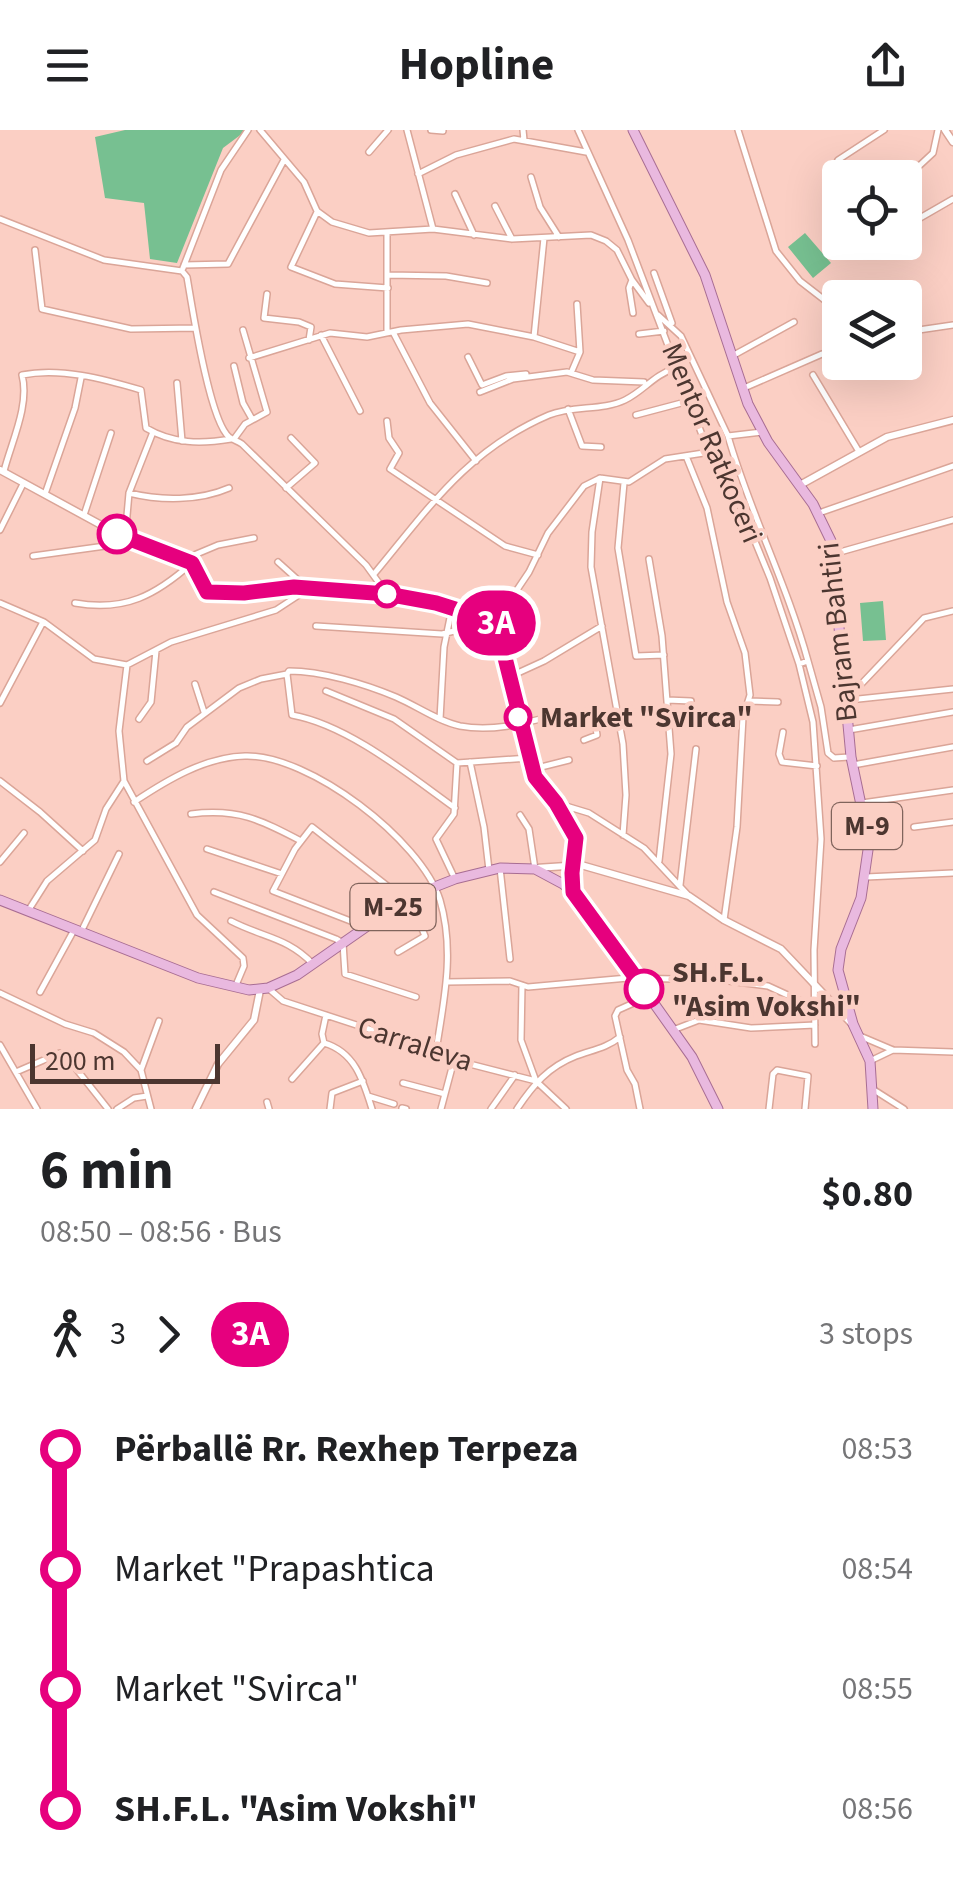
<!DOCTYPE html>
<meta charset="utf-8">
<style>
:root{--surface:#fff;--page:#f6f6f6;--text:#202124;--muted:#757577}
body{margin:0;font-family:"Source Sans 3",sans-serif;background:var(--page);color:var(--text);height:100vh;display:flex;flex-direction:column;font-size:38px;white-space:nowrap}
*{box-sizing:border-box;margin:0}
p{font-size:32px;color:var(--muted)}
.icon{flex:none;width:55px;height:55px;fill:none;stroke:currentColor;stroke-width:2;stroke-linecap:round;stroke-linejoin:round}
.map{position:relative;height:979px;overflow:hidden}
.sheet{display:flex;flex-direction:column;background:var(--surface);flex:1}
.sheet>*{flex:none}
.badge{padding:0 20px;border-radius:32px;font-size:35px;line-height:65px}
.tools{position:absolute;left:822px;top:30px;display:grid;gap:20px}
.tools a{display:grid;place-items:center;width:100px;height:100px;border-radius:10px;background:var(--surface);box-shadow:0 10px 40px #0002;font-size:50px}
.scale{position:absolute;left:30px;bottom:25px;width:190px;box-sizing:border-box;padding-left:10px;border:5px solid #4c3630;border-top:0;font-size:28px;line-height:35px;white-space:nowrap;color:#4c3630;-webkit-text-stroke:8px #fbcfc4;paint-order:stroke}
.map>.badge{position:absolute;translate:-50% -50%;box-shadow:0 0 0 5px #fff}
.legs{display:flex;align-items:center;gap:15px;height:110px;padding:0 40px;font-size:32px}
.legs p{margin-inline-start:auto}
.overview{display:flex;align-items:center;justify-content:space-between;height:170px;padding:0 40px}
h1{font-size:55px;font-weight:700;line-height:75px}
ul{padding:0 40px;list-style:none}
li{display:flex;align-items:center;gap:35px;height:120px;font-size:38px}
li i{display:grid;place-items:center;width:15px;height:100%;margin:0 12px;background:currentColor}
li i::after{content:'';width:25px;height:25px;margin:-12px;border:8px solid;border-radius:50%;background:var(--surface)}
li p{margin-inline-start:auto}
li:first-child i{background:linear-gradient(#0000 50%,currentColor 0)}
li:last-child i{background:linear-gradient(currentColor 50%,#0000 0)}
header{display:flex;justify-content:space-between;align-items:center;height:130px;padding:0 40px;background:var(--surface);font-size:45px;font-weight:700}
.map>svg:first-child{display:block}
.green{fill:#77c091}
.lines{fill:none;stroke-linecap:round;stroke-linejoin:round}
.minor-casing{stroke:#daa598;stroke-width:8}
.tertiary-casing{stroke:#daa598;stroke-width:9}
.primary-casing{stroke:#a86d93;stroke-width:11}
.minor{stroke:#fff;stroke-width:5}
.tertiary{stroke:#fff;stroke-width:6}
.primary{stroke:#e9b9df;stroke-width:9}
.line-1-casing{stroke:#fff;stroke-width:22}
.line-1{stroke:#e6007e;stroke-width:15}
.stop-1-dot{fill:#fff;stroke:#e6007e;stroke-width:5}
.labels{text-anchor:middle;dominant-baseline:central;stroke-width:9;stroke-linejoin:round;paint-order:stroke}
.shield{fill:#fbcfc4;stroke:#80645c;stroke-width:2.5}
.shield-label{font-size:28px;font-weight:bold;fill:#4c3630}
.street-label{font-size:30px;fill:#4c3630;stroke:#fbcfc4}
.stop-label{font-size:30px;font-weight:bold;fill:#4c3630;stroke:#fbcfc4;text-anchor:start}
</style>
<header><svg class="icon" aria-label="menu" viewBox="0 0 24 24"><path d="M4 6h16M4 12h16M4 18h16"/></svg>Hopline<svg class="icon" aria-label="share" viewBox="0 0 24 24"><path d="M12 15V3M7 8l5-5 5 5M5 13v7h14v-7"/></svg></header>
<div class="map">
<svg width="953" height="979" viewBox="0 0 953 979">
<rect width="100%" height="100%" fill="#fbcfc4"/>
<!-- green -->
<path class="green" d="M125,0H247L223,18L177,133L150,129L144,73L105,68L95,7Z
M805,103L831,133L813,148L788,117Z
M883,471L886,510L863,511L860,473Z"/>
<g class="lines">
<!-- minor casing -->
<g class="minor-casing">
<path id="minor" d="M260,0L304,52L317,81L332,92L369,103L433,99L512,109L591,105L606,111L617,120L632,150L649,173
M407,0L433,99
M431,0L443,1
M523,0L524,10
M578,0L628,110L707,318L724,336L770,448L799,534L813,592L821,709L814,820L815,914
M738,0L776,121L800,151L840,182
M369,22L388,0
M838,30L884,0
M418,44L456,25L514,9L586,22
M531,47L540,77L559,107
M905,49L933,23L938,0
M455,64L474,105
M495,76L512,109
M317,82L291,137L335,154L388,158
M920,88L953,69
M0,89L104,130L182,141
M387,102V203
M35,120L42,179L131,199L196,198
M184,135L228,134L284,30
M183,138L221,40L248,0
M182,141L187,147C192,176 209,290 229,307C233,310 238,311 242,314L366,435L387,464
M654,143L672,193
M388,145L446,146L487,153
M632,150L629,158L633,183
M267,164L264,188L299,192L311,197L309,210
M658,185L681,206L728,306L762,302
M393,202L430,273L476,331
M905,202L953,195
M639,204L664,201
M321,205L360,281
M534,207L544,108
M734,225L794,192
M468,227L482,255L506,246L526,244
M249,228L330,203L367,207L401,200L468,194L534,207L580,222
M234,236L243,273L252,289
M571,243L580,222L577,174
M813,245L858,320
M177,253L182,311
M744,258L822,224
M480,262L513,249L567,242L593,250L644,252
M568,279L582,316L601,317
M636,285L689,271
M387,291L389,308L399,323L390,339L505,416L538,425
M728,306C750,383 787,454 808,531
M234,309L245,294L267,282L243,200
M686,326L707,378L727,472L745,523L750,565L743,587L737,697L724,790
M4,341C11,313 30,275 22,245C60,237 104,249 141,260L146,298C173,314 201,314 231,309
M600,348L592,402L591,437L623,614L626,665L623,705
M624,353L618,418L636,526L664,525
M286,358L315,333L291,308
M129,363C161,371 199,371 229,358
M45,364L75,278L81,248
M819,383L953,336
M84,385L111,303
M0,400L23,354
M125,408L129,363L153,302
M833,424L953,390
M33,426L134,412
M187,428L218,415L254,408
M649,429L662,506L671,624L659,731
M374,444C428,379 467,320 549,285C573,275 602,281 625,270C645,260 652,246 677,237
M0,473L44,492L94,529L127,535L171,512L276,480L308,459L278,432
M75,473C125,482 156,465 192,433
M496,491L529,442L548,403L584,356L600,348L629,352L665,329L710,322
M316,496L442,504L479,495L496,496
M799,534L808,531L821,577L828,623L834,628L849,627
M127,535L119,601L124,651L197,785L243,828L244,836L236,855
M287,544L292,585C348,595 409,645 455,678
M509,547L544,531L602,496
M195,554L204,582
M326,561L394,589L457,633
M848,568L924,488L953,481
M667,570L691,571
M849,570L953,559
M749,571L778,572
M0,573L43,492
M139,589L151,572L156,521
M440,589L444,517L452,478
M849,600L953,582
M783,602L779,624L782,632L817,636
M584,610L597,605L595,591L618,587
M147,631L176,613L187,597L239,558L261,549L287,544L289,541C322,541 365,554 396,567C417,576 437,591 460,596C491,602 522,594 552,586
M470,632L484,697L489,740
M457,633L529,628
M853,635L953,617
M533,639L569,630
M0,651L40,682L83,721
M134,672C167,650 205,627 245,626C309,624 421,710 440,770C455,821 444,870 436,921
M556,673L589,683L644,718L687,764
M862,673L953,660
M191,684C238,678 261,690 301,711
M520,685L529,699L535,739
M914,697L953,692
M207,719L282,744
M0,732L24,703
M500,738L510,829
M866,747L953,743
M455,749L436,709L454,684L457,633
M680,755L696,619
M214,762L336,809L343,813L345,844L416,867
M28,781L47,751L95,710L106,679L124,651
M231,791C264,808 287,807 313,834
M366,797L273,761L295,719L312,697L404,769
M81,802L119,724
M398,822L425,806L409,767
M447,852L510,851L528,857L628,848L721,850L768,856L805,873L813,872
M522,855L521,910L536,951
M268,858L283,871L436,921L454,930L536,951L566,979
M40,862L74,800
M0,863L65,894L94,903L124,922L141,940L151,979
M673,900L699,890L751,898L815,895
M860,906L893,920L953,922
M324,913C355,922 363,950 372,979
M0,915L37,979
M870,931L893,920
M141,940L159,891
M16,942L60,923L70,931L108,979
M292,949L324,913L322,904L326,885
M403,953L445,964
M874,960L904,979
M368,966L394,974
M267,972L269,979
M402,978L406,979
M117,979L134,968L147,966
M330,979L332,963L363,951
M441,979L454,930
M491,979L515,945
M517,979C533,955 548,937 576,926C592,920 607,918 620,907
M640,979L635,954L627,940L615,886L618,880L647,867
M769,979L773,944L777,940L808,946L805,979"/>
</g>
<!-- tertiary casing -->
<g class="tertiary-casing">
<path id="tertiary" d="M945,0L953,12
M0,340L125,408L190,431L197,439L207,462L234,464L294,457L387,464L436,473L496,491L535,647L556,673L576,708L573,761
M800,355L887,307L953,290
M536,738L581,735L689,766L724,790L781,819L852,894
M196,979L218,934L254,890L260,860"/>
</g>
<!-- primary casing -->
<g class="primary-casing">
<path id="primary" d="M633,0L705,145L748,274L768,312L813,374L831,411L851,627L869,713L861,768L841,819L838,840L853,894L870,931L873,979
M0,770L198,848L249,860L268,858L297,845L409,767L455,749L500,738L535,739L563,754L580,769L692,927L718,979"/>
</g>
<!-- minor -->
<use href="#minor" class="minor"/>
<!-- tertiary -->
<use href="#tertiary" class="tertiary"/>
<!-- primary -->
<use href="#primary" class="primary"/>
</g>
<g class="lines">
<!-- line-1 casing -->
<g class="line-1-casing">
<path id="line-1" d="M117,404L192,433L207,462L244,463L294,457L387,464L436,473L496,492L535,647L556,673L576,708L572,743L573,762L644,859"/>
</g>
<!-- line-1 -->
<use href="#line-1" class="line-1"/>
</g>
<!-- markers -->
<g class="stop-1-dot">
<circle cx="117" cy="404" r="18"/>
<circle cx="387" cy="464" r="12"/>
<circle cx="518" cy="587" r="12"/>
<circle cx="644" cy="859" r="18"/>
</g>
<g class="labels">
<!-- shield labels -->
<g class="shield">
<rect x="832" y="673" width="70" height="46" rx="8"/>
<rect x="350.5" y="754" width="85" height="46" rx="8"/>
</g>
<g class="shield-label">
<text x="867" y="696">M-9</text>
<text x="393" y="777">M-25</text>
</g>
<!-- street labels -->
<g class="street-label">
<text transform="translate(712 313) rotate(67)">Mentor Ratkoceri</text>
<text transform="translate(838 502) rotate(-96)">Bajram Bahtiri</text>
<text transform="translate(415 914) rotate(18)">Carraleva</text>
</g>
<!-- stop labels -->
<g class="stop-label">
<text x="540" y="587">Market "Svirca"</text>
<text x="672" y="842">SH.F.L.<tspan x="672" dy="34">"Asim Vokshi"</tspan></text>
</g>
</g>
</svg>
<div class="tools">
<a><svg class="icon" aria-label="locate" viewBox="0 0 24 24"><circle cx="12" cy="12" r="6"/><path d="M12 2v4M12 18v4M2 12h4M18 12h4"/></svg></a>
<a><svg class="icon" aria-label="layers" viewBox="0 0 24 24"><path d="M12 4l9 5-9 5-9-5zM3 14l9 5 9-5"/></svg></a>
</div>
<div class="scale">200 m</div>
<b class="badge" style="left:496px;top:493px;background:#e6007e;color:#fff">3A</b>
</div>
<section class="sheet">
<div class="overview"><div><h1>6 min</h1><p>08:50 – 08:56 · Bus</p></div><b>$0.80</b></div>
<div class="legs"><svg class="icon" aria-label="walk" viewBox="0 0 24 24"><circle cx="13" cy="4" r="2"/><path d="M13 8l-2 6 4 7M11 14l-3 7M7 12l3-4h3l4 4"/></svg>3<svg class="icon" aria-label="forward" viewBox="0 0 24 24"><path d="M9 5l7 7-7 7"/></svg><b class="badge" style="background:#e6007e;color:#fff">3A</b><p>3 stops</p></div>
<ul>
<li><i style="color:#e6007e"></i><b>Përballë Rr. Rexhep Terpeza</b><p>08:53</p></li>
<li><i style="color:#e6007e"></i><span>Market &quot;Prapashtica</span><p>08:54</p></li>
<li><i style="color:#e6007e"></i><span>Market &quot;Svirca&quot;</span><p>08:55</p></li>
<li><i style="color:#e6007e"></i><b>SH.F.L. &quot;Asim Vokshi&quot;</b><p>08:56</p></li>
</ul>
</section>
